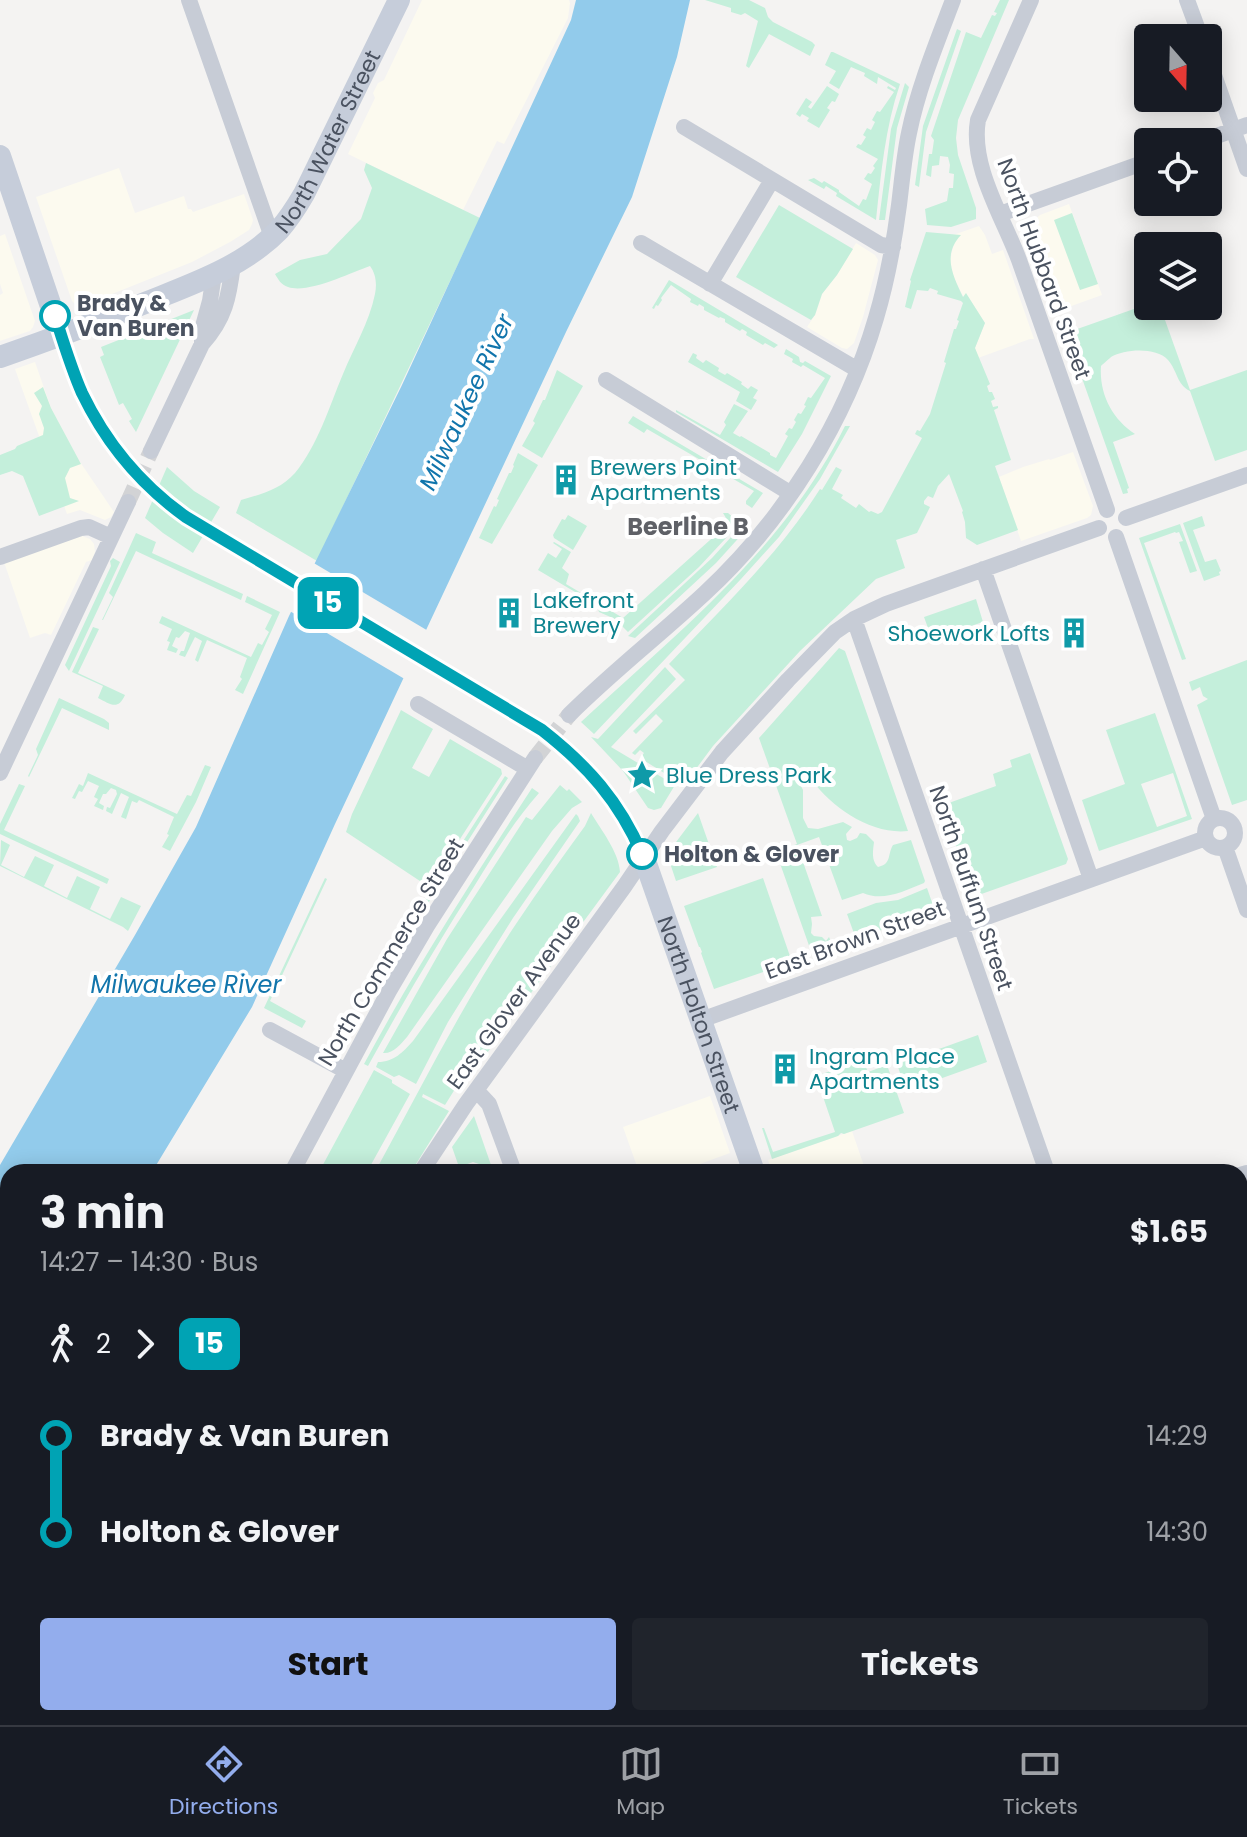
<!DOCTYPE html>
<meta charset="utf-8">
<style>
:root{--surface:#171b24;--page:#20242c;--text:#f1f3f6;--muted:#9ea1a6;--line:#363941;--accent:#93aded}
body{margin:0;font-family:Poppins,sans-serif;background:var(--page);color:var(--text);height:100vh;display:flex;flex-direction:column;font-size:30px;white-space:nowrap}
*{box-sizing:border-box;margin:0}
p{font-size:26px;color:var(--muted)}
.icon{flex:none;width:44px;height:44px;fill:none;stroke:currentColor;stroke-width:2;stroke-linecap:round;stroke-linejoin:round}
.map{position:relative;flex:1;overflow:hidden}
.drawer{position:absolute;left:0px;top:1164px;width:1248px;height:562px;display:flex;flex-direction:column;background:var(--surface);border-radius:24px 24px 0 0;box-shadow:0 4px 20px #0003}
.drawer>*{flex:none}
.badge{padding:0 16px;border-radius:12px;font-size:28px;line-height:52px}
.needle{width:52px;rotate:160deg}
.tools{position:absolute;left:1134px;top:24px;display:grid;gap:16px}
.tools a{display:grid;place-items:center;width:88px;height:88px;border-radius:8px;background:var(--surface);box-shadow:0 4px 20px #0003;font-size:40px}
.map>.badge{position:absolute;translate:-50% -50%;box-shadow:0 0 0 4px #fff}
.legs{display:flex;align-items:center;gap:12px;height:88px;padding:0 40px;font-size:26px}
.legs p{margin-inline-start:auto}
.headline{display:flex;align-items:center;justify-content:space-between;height:136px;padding:0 40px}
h1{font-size:44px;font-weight:700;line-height:60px}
.action{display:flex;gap:16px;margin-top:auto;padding:16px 40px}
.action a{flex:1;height:92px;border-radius:8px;background:var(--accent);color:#111;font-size:32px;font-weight:700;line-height:92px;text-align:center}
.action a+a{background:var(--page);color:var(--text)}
ul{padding:0 40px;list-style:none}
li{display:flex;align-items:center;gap:28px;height:96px;font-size:30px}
li i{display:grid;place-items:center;width:12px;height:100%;margin:0 10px;background:currentColor}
li i::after{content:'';width:20px;height:20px;margin:-10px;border:6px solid;border-radius:50%;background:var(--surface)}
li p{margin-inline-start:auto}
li:first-child i{background:linear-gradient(#0000 50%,currentColor 0)}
li:last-child i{background:linear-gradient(currentColor 50%,#0000 0)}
.menu{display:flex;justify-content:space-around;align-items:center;height:112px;border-top:2px solid var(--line);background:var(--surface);font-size:22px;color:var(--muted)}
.menu a{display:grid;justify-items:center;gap:4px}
.menu .selected{color:var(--accent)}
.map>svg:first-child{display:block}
.commercial{fill:#fcfaef}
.green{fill:#c4efdb;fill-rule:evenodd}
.water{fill:#92cbeb}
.pier{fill:#f4f3f2}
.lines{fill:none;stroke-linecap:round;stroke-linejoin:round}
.street-tunnel{stroke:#d2d3d5;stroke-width:16;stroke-dasharray:16 8;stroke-linecap:butt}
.street{stroke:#c7ccd6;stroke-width:16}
.secondary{stroke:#c6cdda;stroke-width:22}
.line-1-casing{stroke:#fff;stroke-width:18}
.line-1{stroke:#00a3b4;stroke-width:12}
.stop-1-dot{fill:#fff;stroke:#00a3b4;stroke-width:4}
.labels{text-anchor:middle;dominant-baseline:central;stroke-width:8;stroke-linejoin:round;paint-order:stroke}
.street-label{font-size:22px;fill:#4a5260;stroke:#fff}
.stop-label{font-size:22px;font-weight:bold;fill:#4a5260;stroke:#fff;text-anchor:start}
.culture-label{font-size:22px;fill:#0d838f;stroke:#fff;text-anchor:start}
.water-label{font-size:24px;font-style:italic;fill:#1175ac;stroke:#fff}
.neighbourhood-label{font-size:24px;font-weight:bold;fill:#5f6167;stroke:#fff}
</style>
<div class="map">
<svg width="1247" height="1725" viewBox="0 0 1247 1725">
<rect width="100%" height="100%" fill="#f4f3f2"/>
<!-- commercial -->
<path class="commercial" d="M422,0H569L570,3L568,18L504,144L497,141L463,210L348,154L375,98L373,93L378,83L384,80Z
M119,168L135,213L184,196L188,209H191L193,212L244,194L253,220L252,224L249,230L230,242L192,262L82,306H77L72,301L36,197Z
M1069,204L1102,295L1052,313L1027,241V230L1032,222L1040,215Z
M979,226L985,235L992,254L1003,250L1034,339H1030L978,358L975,348L985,323L966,294L964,298L953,276L950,261L954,242L953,235Z
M5,234L35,321L33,327L30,331L0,341V295L3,293L0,284V236Z
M856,243L875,255L878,260L863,317L854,343L847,349L842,348L807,327L815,315L822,294L837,275Z
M35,362L51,408L78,459L114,512L111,517L105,520L80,510L67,514L15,369Z
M1073,452L1093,506L1091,515L1087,518L1021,541L999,477L1023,467L1049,459L1050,460Z
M82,536L90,539L94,544L95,552L92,560L86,562L51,635L45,633L30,638L4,562Z
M710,1096L730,1153L678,1172H639L623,1127Z
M852,1131L865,1169L858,1172H772L768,1160Z"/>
<!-- green -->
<path class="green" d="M705,0H749L765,8L768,17L773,22L812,42L815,45L810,56L769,34L749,68L746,66L758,21L745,13L741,15L731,12V8Z
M1000,0H1009L958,120L956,138L958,155L976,208V219L951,227L927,225L925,209L947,201L949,188H953L954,174L949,173L950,165L948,157L940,156L939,165L932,166L931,177L926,175L929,154H932L934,140L931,136L966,32L981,38L992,15L995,16L997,13L994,12Z
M957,29L961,31L926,132L919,187L915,185L923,126Z
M831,52H833L900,84C885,128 881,174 876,220L836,196L837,193L826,186L824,189L808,180L814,178L822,183L824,181L839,190V192L859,206L863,199L866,200L872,184L864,179L868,173L871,174L875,168L873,166L878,159L856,147L858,144L861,145L866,137L863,135L867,128L871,130L875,122L872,120L877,111L880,112L894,92L887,88L888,86L895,90L896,88L878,77L877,84L864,76L865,73L851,67L839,89L829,83L836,71L825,65Z
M905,83L909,87L897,128L885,220H879L891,129Z
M827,86L839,94L835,102L832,101L827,108L830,110L819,128L807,121L809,118L802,114L800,117L796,114L806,98L812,102L808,107L811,109Z
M366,163L480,218L317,561L236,513L241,500C261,494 280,490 295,473C318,445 329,407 343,374C354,347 369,323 375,294C377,284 376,274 370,266C350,273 308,294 288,287C281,285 278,279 275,274L300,260L327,254L361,219L372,188L364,170Z
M779,205L853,249L837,275L822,294L815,315L811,320L736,277Z
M1072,213L1098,284L1080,290L1054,220Z
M926,232L961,235C942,255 953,276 963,297L966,293L985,323L975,348L990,384L987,386L989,392H992L995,399L991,401L993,407L998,406V408L994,410L1011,460L995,466L1018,530L977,545L966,538L965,522L962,512L963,511L949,474L938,486L933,498L928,496L924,501V504L930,507L917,533L896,540L905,568L876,579L800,651L713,746L687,781H677L640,758L644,753L640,750L635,755L632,753L663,721L656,714L636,734L633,731L685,680L669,664C722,608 779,554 820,489L822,490L836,467L842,470L832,489L843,495L841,498L856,508L859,504L869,512L871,511L878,514L882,512L922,438L915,434L917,430L920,431L930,414L946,363L944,362L954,329H956L959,321L957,320L963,303L961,301L937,294L938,291L930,288L928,291L917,290L911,309L905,307L911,281L910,280Z
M669,280L778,345L774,348L765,343L763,345L746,335L747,332L742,329L740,331L725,322V319L720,317L719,318L704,310V307L699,304L698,306L690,302L691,299L671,285L661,298L662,300L658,306L656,305L654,309L652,308Z
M1148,304V306H1160L1190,390L1247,370V450L1215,461L1190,391C1177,385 1177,370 1168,360C1156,347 1125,349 1111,357C1110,358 1102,365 1101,366C1099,394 1112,419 1135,434L1113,442L1129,488L1127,489L1128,493L1123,494L1066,333Z
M194,310L136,432L129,421L132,419L123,403L119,405L100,357L104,355L101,347Z
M786,349L799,357L800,362L803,363L805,361L831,376L802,434L778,472L676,412V410L720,435L726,425L724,422L734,404L748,411L733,433L740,437L741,436L770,453V455L776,458L788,436L785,434L789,428L792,429L796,422L794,420L798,413L801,414L806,406L804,405L808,397L811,398L825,378L803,365L801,367L792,362L793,359L784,354Z
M693,353L697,355L696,358L703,363L706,360L719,368L718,371L725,375L727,373L742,382L741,384L748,389L751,386L758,390L753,398L757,400L751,410L736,401L740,392L688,362Z
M557,370L583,386L542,458L522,446L535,423L533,421L543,400H545Z
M43,387L51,408L81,464L70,468L65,478L70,498L79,501L39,516L23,476L12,471L0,475V455L15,449L17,446L43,435L44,428L39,414L42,406L34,393Z
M633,416L763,493L752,508L746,504V501L754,491L647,429L644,433L628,423Z
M845,426H850L820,479L779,537L741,579L594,734L581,722C679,631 784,549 845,426Z
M518,453L538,465L492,544L479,538L494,506L496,507L499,500L497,499L509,473H511L514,466L513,465Z
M167,467L194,491L220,507L193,553L163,533L145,518Z
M723,513H728L740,523L699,567L628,632L615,619L599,612L597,605L538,570L548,553L556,558L562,549L553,543L554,542L571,552L562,568L569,574L566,584L623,618L729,523Z
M568,515L587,526L573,550L554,538L553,535L562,519L565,520Z
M1202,516L1205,526L1193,530L1205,562L1216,559L1221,571L1219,572L1220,575L1204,581L1183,523Z
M1180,524L1197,571L1190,573L1179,542L1183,541L1179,532L1176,533L1175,532L1144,543L1186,659L1182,660L1139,538Z
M742,525L745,531L716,563L635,638L628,636L712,558Z
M136,533L156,542L152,553L243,594L241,600L136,551L103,620H102L113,597L109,593Z
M113,558L120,562L69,671L65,665L111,566L110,561Z
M247,596L280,612L243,694L235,690L242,679L240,677L247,658L207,640L198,662L195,660L202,641L195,637L185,657L179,655L181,651H184L190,633L185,631L179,638L176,637L172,646L178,649L176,653L167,650L170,642L167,641L172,629L159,623L162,616L251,657L258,643L262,645L269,632L265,629L272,615L245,602Z
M976,599L983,622L932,639L924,617Z
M93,627L99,629L78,673L125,695C118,711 110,704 98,698L103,686L72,672Z
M839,648L845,651L908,831C872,835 832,808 812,780L800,784L803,790V818L808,828L818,829L843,822L852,827L846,834L847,840L850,841L857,838L860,833L866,834L874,842C873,851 871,860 878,867C892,864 887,855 893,845L911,840L925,881L924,883C904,891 883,902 863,893L842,900L819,837L797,845L822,916L811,917L812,924L811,933L814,936L822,937L826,941L829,937L833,947L812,954L776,852L797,844L759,738Z
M1247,660V800L1232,805L1197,705L1208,699L1203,696L1200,687L1192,691L1189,682Z
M665,667L676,679L611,747L675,785L661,808L654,810L648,808L623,771L591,737L598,739Z
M59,698L104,719L109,723V730L62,708L29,777L28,776L38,755L36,749Z
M401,710L433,729L412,768L429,777L450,739L501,769L502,774L429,887L346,832L352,814Z
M1155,713L1192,819L1099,851L1082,800L1125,784L1106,730ZM1173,773L1187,816L1157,827L1141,784Z
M1030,753L1068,859L1066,864L973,897L936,787L939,786L946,804L996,786L993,774L1012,767L1010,760Z
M205,765L211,767L196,802L170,851L162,847L169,835L167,834L174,817L139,800L137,803L132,801L126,819L121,817L129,797L121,793L112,814L106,811L107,807L110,808L117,794L116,790L111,788L106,794H103L99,803L104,806L103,810L94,806L98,799L94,797L99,786L88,781L82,792L79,791L75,799L72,798L79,784L83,786L88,773L177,814L187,795L191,796Z
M505,776L508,778L406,938L402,936Z
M19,784L25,786L4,830L109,879L107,884L0,834V824Z
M560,785L567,791L569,789L582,802L572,808L552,831L407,1037C401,1044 393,1054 383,1053L447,939L526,817L532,820Z
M532,788L539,793C514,821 495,853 475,885C437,944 402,1004 368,1066L364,1064C415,969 473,879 532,788Z
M591,813C601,830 619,852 620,872L459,1091L455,1089L445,1105L423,1094L422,1097L449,1111L411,1172H375C421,1088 464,1001 518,921C539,889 562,858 585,826Z
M698,813L717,867L676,881L667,854Z
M576,814L578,816L580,821L513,918L448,1022L416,1084L399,1075L394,1077L376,1067L378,1062C394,1062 403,1052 413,1041Z
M1,840L10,845L1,865L24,877L35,856L54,865L44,886L67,898L77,876L100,887L90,909L110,919L121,897L141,906L128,931L123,927L0,866Z
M325,878L327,879L270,1001L306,1021L302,1028L264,1008Z
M763,878L792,962L714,989L701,953L702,952L700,947H699L684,906Z
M927,888L935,911L856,939L847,914L876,903L898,900Z
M978,1035L987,1062L906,1091L897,1064Z
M863,1060L868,1072L887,1065L904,1113L844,1134L841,1133L838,1136L772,1159L762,1128H764L773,1152L835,1132L816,1076Z
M374,1070L392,1080V1083L410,1094L367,1172H319Z
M474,1116L491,1165L480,1169L479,1164L473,1162L459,1167L452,1147Z
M19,1718H574L576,1725H13Z"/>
<!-- water -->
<path class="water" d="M576,0H690L677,57L632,197L566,332L335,824L252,1007L152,1172H8V1381L0,1389V1165L135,935L196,827L289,616L402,385L571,20Z"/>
<!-- pier -->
<path class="pier" d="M312,562L430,632L408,681L288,610Z"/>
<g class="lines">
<!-- street-tunnel -->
<path class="street-tunnel" d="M128,502L151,451
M535,758L569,715"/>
<!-- street -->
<path class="street" d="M189,0L272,237
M1031,0L978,120C970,166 1003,217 1019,260C1049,343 1077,427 1107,510
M1187,0L1201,38
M1208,58L1247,169
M684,127L881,245L893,247
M1200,142L1247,125
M1000,214L1148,161
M641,243L858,370
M710,284L772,180
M202,344V330L210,301L214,274
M606,380L790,493
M151,451L202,344C225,319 229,297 233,264
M1126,518L1247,475
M1116,537L1214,819
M0,557L81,528L89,527L111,537
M983,569L1091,879
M854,619L1047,1172
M418,704L528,769
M569,715C612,672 660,635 705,593C784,520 846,421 876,318C887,281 894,243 899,205C902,181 904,156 909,133C918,88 937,42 953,0
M0,773L128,502
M1205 833a15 15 0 1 1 30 0a15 15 0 1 1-30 0Z
M1225,847L1247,910
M701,1020L1206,838
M270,1030L346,1071
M476,1090L489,1104L514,1172
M292,1172L389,991L427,926L535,758
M421,1172L466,1104L624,887L662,831L722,752L788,680L835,632L854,619L886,604L1099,528
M1240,1175L1247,1173
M1240,1521L1247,1518
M0,1546L8,1538
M704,1718L706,1725
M1236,1718L1239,1725
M3,1725L9,1718
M664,1725L683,1718"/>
<!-- secondary -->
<g class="secondary">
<path d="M0,156L61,336"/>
<path id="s1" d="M0,357C49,340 97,322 145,303C192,284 243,267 279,230C289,219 297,206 304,194L399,0"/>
<path id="s2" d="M644,858L754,1172"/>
<path d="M943,1718L946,1725"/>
</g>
</g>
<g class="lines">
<!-- line-1 casing -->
<g class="line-1-casing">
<path id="line-1" d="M55,316C63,341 71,368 82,393C106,443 141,485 186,517L542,730C588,766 619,801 642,854"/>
</g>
<!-- line-1 -->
<use href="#line-1" class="line-1"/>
</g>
<!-- icons -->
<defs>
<g id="building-bare" transform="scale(2.4)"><path d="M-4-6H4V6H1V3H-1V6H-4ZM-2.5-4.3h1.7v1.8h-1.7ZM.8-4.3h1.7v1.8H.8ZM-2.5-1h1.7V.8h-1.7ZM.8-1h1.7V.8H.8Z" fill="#0f9aa8" stroke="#fff" stroke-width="2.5" paint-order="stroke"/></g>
<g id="sight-bare" transform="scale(2.4)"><path d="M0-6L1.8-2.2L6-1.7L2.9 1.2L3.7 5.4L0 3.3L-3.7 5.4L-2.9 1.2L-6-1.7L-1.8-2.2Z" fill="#0f9aa8" stroke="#fff" stroke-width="2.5" paint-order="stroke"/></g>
</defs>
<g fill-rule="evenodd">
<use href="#building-bare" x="566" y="480"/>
<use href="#building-bare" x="509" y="613"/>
<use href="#building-bare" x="1074" y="633"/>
<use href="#sight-bare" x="642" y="775"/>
<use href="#building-bare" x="785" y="1069"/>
</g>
<!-- markers -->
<g class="stop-1-dot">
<circle cx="55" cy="316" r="14"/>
<circle cx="642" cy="854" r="14"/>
</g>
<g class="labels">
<!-- street labels -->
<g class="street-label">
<text stroke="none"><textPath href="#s1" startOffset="410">North Water Street</textPath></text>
<text transform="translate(1044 269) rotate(70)">North Hubbard Street</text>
<text transform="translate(971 888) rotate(71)">North Buffum Street</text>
<text transform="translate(855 940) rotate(-20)">East Brown Street</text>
<text transform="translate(391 952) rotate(-59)">North Commerce Street</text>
<text transform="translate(514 1001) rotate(-54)">East Glover Avenue</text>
<text stroke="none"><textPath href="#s2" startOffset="166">North Holton Street</textPath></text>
</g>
<!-- stop labels -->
<g class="stop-label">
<text x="77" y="303">Brady &amp;<tspan x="77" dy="25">Van Buren</tspan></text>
<text x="664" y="854">Holton &amp; Glover</text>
</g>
<!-- culture labels -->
<g class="culture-label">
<text x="590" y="467">Brewers Point<tspan x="590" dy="25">Apartments</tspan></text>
<text x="533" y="600">Lakefront<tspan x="533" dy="25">Brewery</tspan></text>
<text x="1050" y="633" text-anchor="end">Shoework Lofts</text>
<text x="666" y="775">Blue Dress Park</text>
<text x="809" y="1056">Ingram Place<tspan x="809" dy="25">Apartments</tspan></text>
</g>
<!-- water labels -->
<g class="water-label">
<text transform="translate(466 402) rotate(-65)">Milwaukee River</text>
<text x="186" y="984">Milwaukee River</text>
</g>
<!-- neighbourhood labels -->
<g class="neighbourhood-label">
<text x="688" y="526">Beerline B</text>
</g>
</g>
</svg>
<div class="tools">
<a><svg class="needle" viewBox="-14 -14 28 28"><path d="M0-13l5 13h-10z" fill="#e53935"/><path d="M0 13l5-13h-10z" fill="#9ea1a6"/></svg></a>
<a><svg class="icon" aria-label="locate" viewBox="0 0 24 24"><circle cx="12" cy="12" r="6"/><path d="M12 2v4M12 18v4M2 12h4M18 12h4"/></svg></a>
<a><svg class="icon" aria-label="layers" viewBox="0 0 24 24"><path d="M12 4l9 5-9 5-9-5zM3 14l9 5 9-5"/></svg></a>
</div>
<b class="badge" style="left:328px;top:603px;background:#00a3b4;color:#fff">15</b>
<section class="drawer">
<div class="headline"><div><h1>3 min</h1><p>14:27 – 14:30 · Bus</p></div><b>$1.65</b></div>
<div class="legs"><svg class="icon" aria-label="walk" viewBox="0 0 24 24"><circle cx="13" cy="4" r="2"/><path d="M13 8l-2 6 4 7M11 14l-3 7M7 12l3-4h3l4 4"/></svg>2<svg class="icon" aria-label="forward" viewBox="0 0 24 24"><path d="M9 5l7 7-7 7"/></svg><b class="badge" style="background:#00a3b4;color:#fff">15</b></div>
<ul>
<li><i style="color:#00a3b4"></i><b>Brady &amp; Van Buren</b><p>14:29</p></li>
<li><i style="color:#00a3b4"></i><b>Holton &amp; Glover</b><p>14:30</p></li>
</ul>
<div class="action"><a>Start</a><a>Tickets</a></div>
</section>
</div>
<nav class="menu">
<a class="selected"><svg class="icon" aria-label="directions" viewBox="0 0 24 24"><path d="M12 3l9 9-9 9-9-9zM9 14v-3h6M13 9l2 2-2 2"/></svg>Directions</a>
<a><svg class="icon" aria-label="map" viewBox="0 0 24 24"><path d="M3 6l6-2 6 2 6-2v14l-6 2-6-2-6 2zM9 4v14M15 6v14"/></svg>Map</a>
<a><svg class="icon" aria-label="tickets" viewBox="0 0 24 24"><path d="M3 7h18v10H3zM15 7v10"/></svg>Tickets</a>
</nav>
